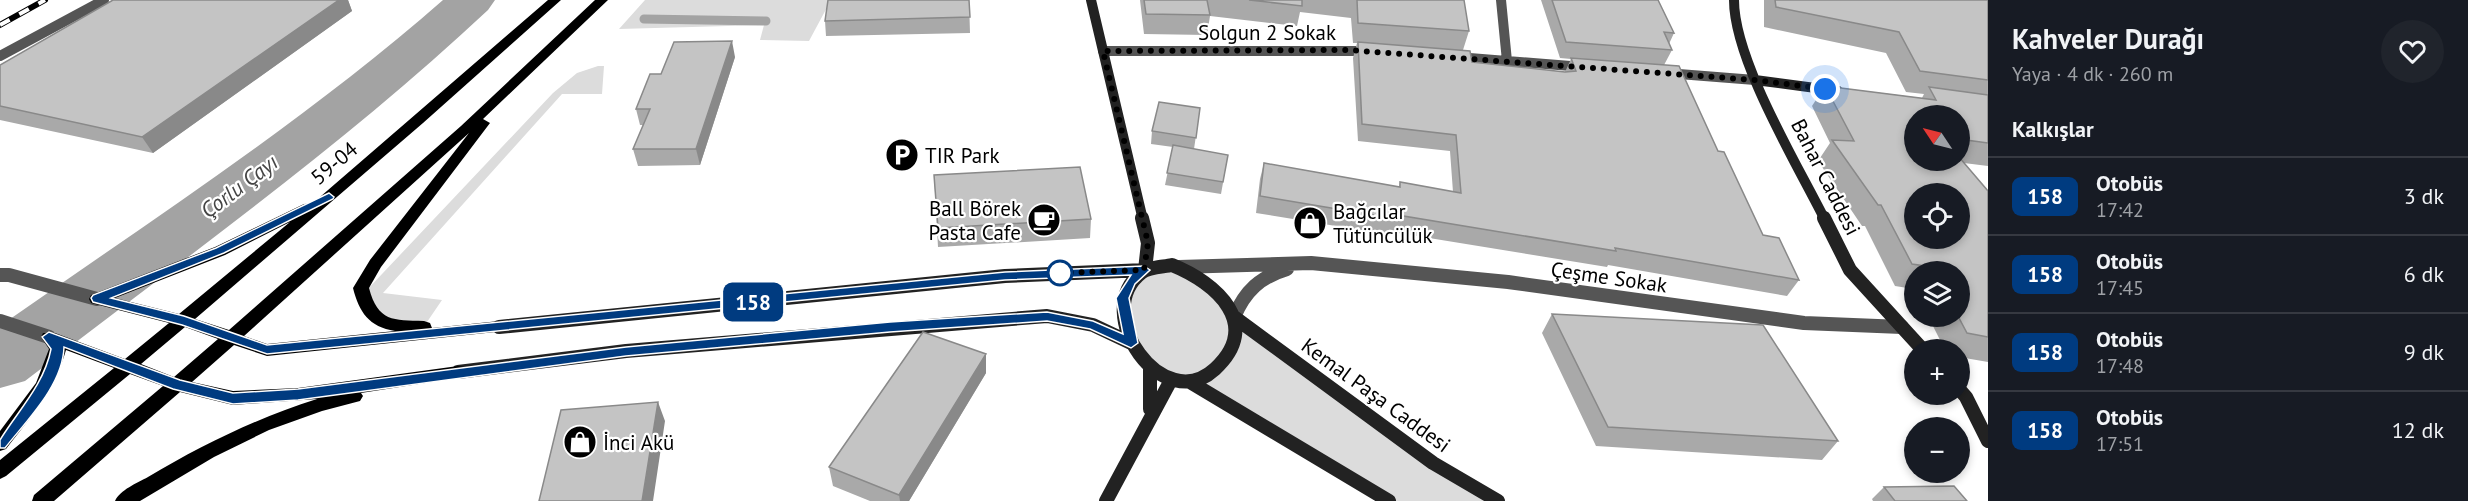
<!DOCTYPE html>
<html lang="tr">
<meta charset="utf-8">
<style>
:root{--surface:#171b24;--page:#20242c;--text:#f1f3f6;--muted:#9ea1a6;--line:#363941}
body{margin:0;font-family:"PT Sans",sans-serif;background:var(--page);color:var(--text);height:100vh;display:flex;flex-direction:column;font-size:22px;white-space:nowrap}
*{box-sizing:border-box;margin:0}
p{font-size:20px;color:var(--muted)}
.icon{flex:none;width:33px;height:33px;fill:none;stroke:currentColor;stroke-width:2;stroke-linecap:round;stroke-linejoin:round}
.map{position:relative;flex:1;overflow:hidden}
.drawer{display:flex;flex-direction:column;background:var(--surface);width:480px}
.drawer>*{flex:none}
.badge{padding:0 12px;border-radius:9px;font-size:21px;line-height:39px}
.needle{width:39px;rotate:305deg}
.tools{position:absolute;left:1904px;top:105px;display:grid;gap:12px}
.tools a{display:grid;place-items:center;width:66px;height:66px;border-radius:50%;background:var(--surface);box-shadow:0 3px 9px #0003;font-size:30px}
.you{position:absolute;width:30px;height:30px;margin:-15px;border:4px solid #fff;border-radius:50%;background:#1a73e8;box-shadow:0 0 0 9px #1a73e833}
.map>.badge{position:absolute;translate:-50% -50%;box-shadow:0 0 0 3px #fff}
h2{padding:0 24px;font-size:22px;line-height:54px}
.round{display:grid;place-items:center;flex:none;width:63px;height:63px;border-radius:32px;background:var(--page)}
.summary{display:flex;align-items:center;justify-content:space-between;height:102px;padding:0 24px}
h1{font-size:28px;font-weight:800;line-height:45px}
ul{padding:0;list-style:none}
li{display:flex;align-items:center;gap:18px;height:78px;padding:0 24px;border-top:2px solid var(--line)}
li div{flex:1}
li b{display:block;font-size:22px}
li em{font-style:normal}
li .badge{min-width:66px;font-weight:700;text-align:center}
main{display:flex;flex:1;min-height:0}
.map>svg:first-child{display:block}
.green{fill:#dcdcdc}
.lines{fill:none;stroke-linecap:round;stroke-linejoin:round}
.stream{stroke:#a3a3a3;stroke-width:9}
.river{fill:#a3a3a3;fill-rule:evenodd}
.lane{stroke:#555;stroke-width:10}
.street-far1{stroke:#555;stroke-width:10}
.street{stroke:#555;stroke-width:14}
.secondary-far1{stroke:#222;stroke-width:10}
.secondary{stroke:#222;stroke-width:14}
.primary{fill:#000;fill-rule:evenodd}
.rail-casing{stroke:#000;stroke-width:6}
.rail{stroke:#fff;stroke-width:4;stroke-dasharray:11;stroke-linecap:butt}
.wall{fill:#a9a9a9;fill-rule:evenodd}
.shaded-wall{fill:#898989}
.building{fill:#c4c4c4;stroke:#898989;stroke-width:1.5;fill-rule:evenodd}
.line{fill:#003b80;stroke:#fff;stroke-width:1.5}
.walk{stroke:#000;stroke-width:6;stroke-dasharray:0 10.8}
.stop-dot{fill:#fff;stroke:#003b80;stroke-width:3}
.labels{text-anchor:middle;dominant-baseline:central;stroke-width:4.5;stroke-linejoin:round;paint-order:stroke}
.street-label{font-size:21px;fill:#000;stroke:#fff}
.poi-label{font-size:21px;fill:#000;stroke:#fff;text-anchor:start}
.water-label{font-size:22px;font-style:italic;fill:#444;stroke:#fff}
</style>
<main>
<div class="map">
<svg width="1988" height="501" viewBox="0 0 1988 501">
<rect width="100%" height="100%" fill="#fff"/>
<!-- green -->
<path class="green" d="M645,0H831L809,41L760,40L764,25L619,29Z
M598,66H604L602,94H562L383,293L442,300L427,322L424,324L384,322L365,292L553,93L577,73Z
M1154,267L1194,275L1235,326L1498,501H1389L1176,380L1135,348L1126,290Z"/>
<g class="lines">
<!-- stream -->
<path class="stream" d="M644,19L766,21"/>
<!-- river -->
<path class="river" d="M443,0H495L488,10C344,145 181,261 25,381L0,388V326C150,221 305,121 443,0Z"/>
<!-- lane -->
<path class="lane" d="M0,56L104,0"/>
<!-- street-far1 -->
<path class="street-far1" d="M1501,0L1507,61
M1103,51H1371
M1457,57L1583,67
M1666,73L1755,80"/>
<!-- street -->
<path class="street" d="M1179,267L1311,263L1508,282L1804,323L1902,327
M0,275H9L97,299
M1234,317C1245,291 1260,277 1287,269
M0,321L49,337"/>
<!-- secondary-far1 -->
<path class="secondary-far1" d="M1091,0L1143,220
M1734,0C1734,60 1797,164 1825,220
M1755,80L1838,91"/>
<!-- secondary -->
<path class="secondary" d="M1824,218L1850,270L1923,350
M1172,265C1217,283 1263,325 1215,369C1163,417 1090,313 1141,273C1148,267 1163,267 1172,265Z
M1234,317L1433,463L1498,501
M499,327L1005,276L1145,270L1148,243L1142,218
M1150,368V409
M458,372L626,351L1047,316L1093,325L1131,343
M1190,382L1389,501
M1959,389L1966,397L1988,441
M1106,501L1171,380"/>
<!-- primary -->
<path class="primary" d="M548,0H561L423,123L195,319L229,330L461,126L595,0H608L483,119L490,123L381,267L369,288C378,322 393,320 424,321L430,323L432,328L499,321L505,323L507,327L505,331L267,356L234,345L192,382L233,391L298,388L458,366L464,367L466,372L464,377L361,393L363,396L360,401L322,411L269,430L214,457L140,501H115C120,490 137,483 148,477C202,445 257,418 317,399L233,405L180,392L54,501H32L34,495L163,386L130,374L6,476L0,479V460L114,368L66,350C55,389 30,418 6,449L0,451V431L36,383L49,349L41,337L43,333H55L125,359L169,323L91,303L89,299L91,295L215,247L304,204L313,203ZM469,133L370,260L353,288C359,312 369,327 395,331L267,344L244,336ZM290,222L179,314L115,298L225,255ZM185,327L218,339L174,377L141,364Z"/>
<!-- rail casing -->
<g class="rail-casing">
<path id="rail" d="M0,25L45,0"/>
</g>
<!-- rail -->
<use href="#rail" class="rail"/>
</g>
<!-- wall -->
<path class="wall" d="M113,0H348L352,11L153,153L0,120V65Z
M969,0L970,33L826,36L825,21Z
M1140,0H1464L1469,31L1463,50L1472,62L1565,72L1571,59L1560,58L1541,0H1658L1674,33L1669,44L1672,50L1664,65L1718,151L1763,235L1799,280L1787,296L1608,265L1607,267L1386,231L1385,234L1256,213L1260,179L1264,163L1399,187L1400,182L1453,192L1450,151L1358,141L1353,58L1357,43H1353L1351,18L1300,12L1297,26L1210,16L1207,35L1144,34Z
M1764,0H1988V166L1964,163L1988,191V362L1959,357V350H1945L1928,316H1959V272H1914V289L1895,286L1865,226H1862L1818,161L1830,143L1812,106L1825,86L1922,98L1924,94L1906,92L1886,53L1764,27ZM1959,116V160H1914Z
M735,57L700,165L638,166L633,149L643,125H640L636,109L661,74Z
M1200,108L1194,149L1228,155L1221,194L1165,185L1173,147L1151,144L1152,131Z
M934,175L1091,219L1090,238L938,247Z
M1552,314L1838,441L1822,460L1596,446L1542,333Z
M986,354V373L909,501H870L833,486L829,467Z
M1884,487L1967,501H1873L1872,499Z"/>
<!-- shaded-wall -->
<path class="shaded-wall" d="M339,0H348L352,11L153,153L142,137Z
M732,41L735,57L700,165L696,149Z
M986,354V373L909,501H900L899,495Z
M658,402L665,421L653,501H642Z"/>
<!-- building -->
<path class="building" d="M113,0H339L142,137L0,106V65Z
M828,0H969L970,17L825,21Z
M1144,0H1207L1210,15L1146,14Z
M1249,0H1302V6Z
M1357,0H1464L1469,31L1358,23Z
M1552,0H1658L1674,33L1664,32L1672,50L1566,42Z
M1775,0H1988V80L1920,71L1899,32L1776,7Z
M732,41L696,149H633L650,109H636L650,74H661L674,42Z
M1358,42L1470,51L1472,62L1565,72L1576,71L1571,58L1679,66L1718,151L1724,152L1763,235L1779,238L1799,280L1615,248L1616,251L1391,214V218L1260,196L1264,163L1400,187V182L1461,193L1456,135L1362,124Z
M1825,86L1936,100L1929,87L1988,95V143L1959,139V116H1914V160H1959V157L1988,191V337L1967,333L1958,316L1959,272H1934L1932,267L1912,264L1881,205H1878L1832,140L1854,141ZM1914,194H1959V238H1914Z
M1159,102L1200,108L1196,138L1152,131Z
M1173,145L1228,155L1223,182L1167,173Z
M1080,167L1091,219L938,228L934,175Z
M1552,314L1763,325L1838,441L1608,427Z
M923,332L986,354L899,495L829,467Z
M658,402L642,501H539L561,410Z
M1954,486L1967,501H1895L1884,487Z"/>
<!-- line -->
<path class="line" d="M329,193L334,197L333,199L224,253L111,298L184,316L267,345L1005,272L1144,266L1150,270L1135,284L1129,298L1138,343L1131,348L1090,329L1047,321L890,332L626,356L298,400L233,404L173,389L64,347C63,385 27,420 5,448H0V440C17,412 44,385 51,349L42,337L49,332L180,380L233,393L298,389L626,347L890,322L1047,312L1093,321L1123,334L1116,298L1131,275L1005,280L267,354L182,325L93,302L91,298L93,295L216,248Z"/>
<g class="lines">
<!-- walk -->
<path class="walk" d="M1060,273L1144,270L1148,243L1103,51L1348,50L1755,80L1825,89"/>
</g>
<!-- icons -->
<defs>
<g id="parking-disc" transform="scale(1.725)"><circle r="9.5" fill="#000" stroke="#fff"/><path d="M-3.5-5.5H1a3.5 3.5 0 0 1 0 7H-1V5.5H-3.5ZM-1-3.4V-.6H.8a1.4 1.4 0 0 0 0-2.8Z" fill="#fff"/></g>
<g id="cafe-disc" transform="scale(1.725)"><circle r="9.5" fill="#000" stroke="#fff"/><path d="M-5.5-4.5H6V0H3Q3 3.5 0 3.5H-2.5Q-5.5 3.5-5.5 0ZM3-3.2v2h1.7v-2ZM-6 4.5H4V6H-6Z" fill="#fff"/></g>
<g id="shop-disc" transform="scale(1.725)"><circle r="9.5" fill="#000" stroke="#fff"/><path d="M-5-2.5h2.3a2.7 3.5 0 0 1 5.4 0H5L5.5 6h-11ZM-1.5-2.5h3a1.5 2.3 0 0 0-3 0Z" fill="#fff"/></g>
</defs>
<g fill-rule="evenodd">
<use href="#parking-disc" x="902" y="155"/>
<use href="#cafe-disc" x="1044" y="220"/>
<use href="#shop-disc" x="1310" y="223"/>
<use href="#shop-disc" x="580" y="442"/>
</g>
<!-- markers -->
<circle class="stop-dot" cx="1060" cy="273" r="12"/>
<g class="labels">
<!-- street labels -->
<g class="street-label">
<text x="1267" y="32">Solgun 2 Sokak</text>
<text transform="translate(334 163) rotate(-40)">59-04</text>
<text transform="translate(1826 177) rotate(63)">Bahar Caddesi</text>
<text transform="translate(1609 277) rotate(8)">Çeşme Sokak</text>
<text transform="translate(1376 395) rotate(36)">Kemal Paşa Caddesi</text>
</g>
<!-- poi labels -->
<g class="poi-label">
<text x="925" y="155">TIR Park</text>
<text x="1021" y="208" text-anchor="end">Ball Börek<tspan x="1021" dy="24">Pasta Cafe</tspan></text>
<text x="1333" y="211">Bağcılar<tspan x="1333" dy="24">Tütüncülük</tspan></text>
<text x="603" y="442">İnci Akü</text>
</g>
<!-- water labels -->
<g class="water-label">
<text transform="translate(239 186) rotate(-37)">Çorlu Çayı</text>
</g>
</g>
</svg>
<div class="tools">
<a><svg class="needle" viewBox="-14 -14 28 28"><path d="M0-13l5 13h-10z" fill="#e53935"/><path d="M0 13l5-13h-10z" fill="#9ea1a6"/></svg></a>
<a><svg class="icon" aria-label="locate" viewBox="0 0 24 24"><circle cx="12" cy="12" r="6"/><path d="M12 2v4M12 18v4M2 12h4M18 12h4"/></svg></a>
<a><svg class="icon" aria-label="layers" viewBox="0 0 24 24"><path d="M12 4l9 5-9 5-9-5zM3 14l9 5 9-5"/></svg></a>
<a>+</a>
<a>−</a>
</div>
<div class="you" style="left:1825px;top:89px"></div>
<b class="badge" style="left:753px;top:302px;background:#003b80;color:#fff">158</b>
</div>
<section class="drawer">
<div class="summary"><div><h1>Kahveler Durağı</h1><p>Yaya · 4 dk · 260 m</p></div><a class="round"><svg class="icon" aria-label="heart" viewBox="0 0 24 24"><path d="M12 20l-8-8c-3-5 5-10 8-4 3-6 11-1 8 4z"/></svg></a></div>
<h2>Kalkışlar</h2>
<ul>
<li><span class="badge" style="background:#003b80;color:#fff">158</span><div><b>Otobüs</b><p>17:42</p></div><em>3 dk</em></li>
<li><span class="badge" style="background:#003b80;color:#fff">158</span><div><b>Otobüs</b><p>17:45</p></div><em>6 dk</em></li>
<li><span class="badge" style="background:#003b80;color:#fff">158</span><div><b>Otobüs</b><p>17:48</p></div><em>9 dk</em></li>
<li><span class="badge" style="background:#003b80;color:#fff">158</span><div><b>Otobüs</b><p>17:51</p></div><em>12 dk</em></li>
</ul>
</section>
</main>
